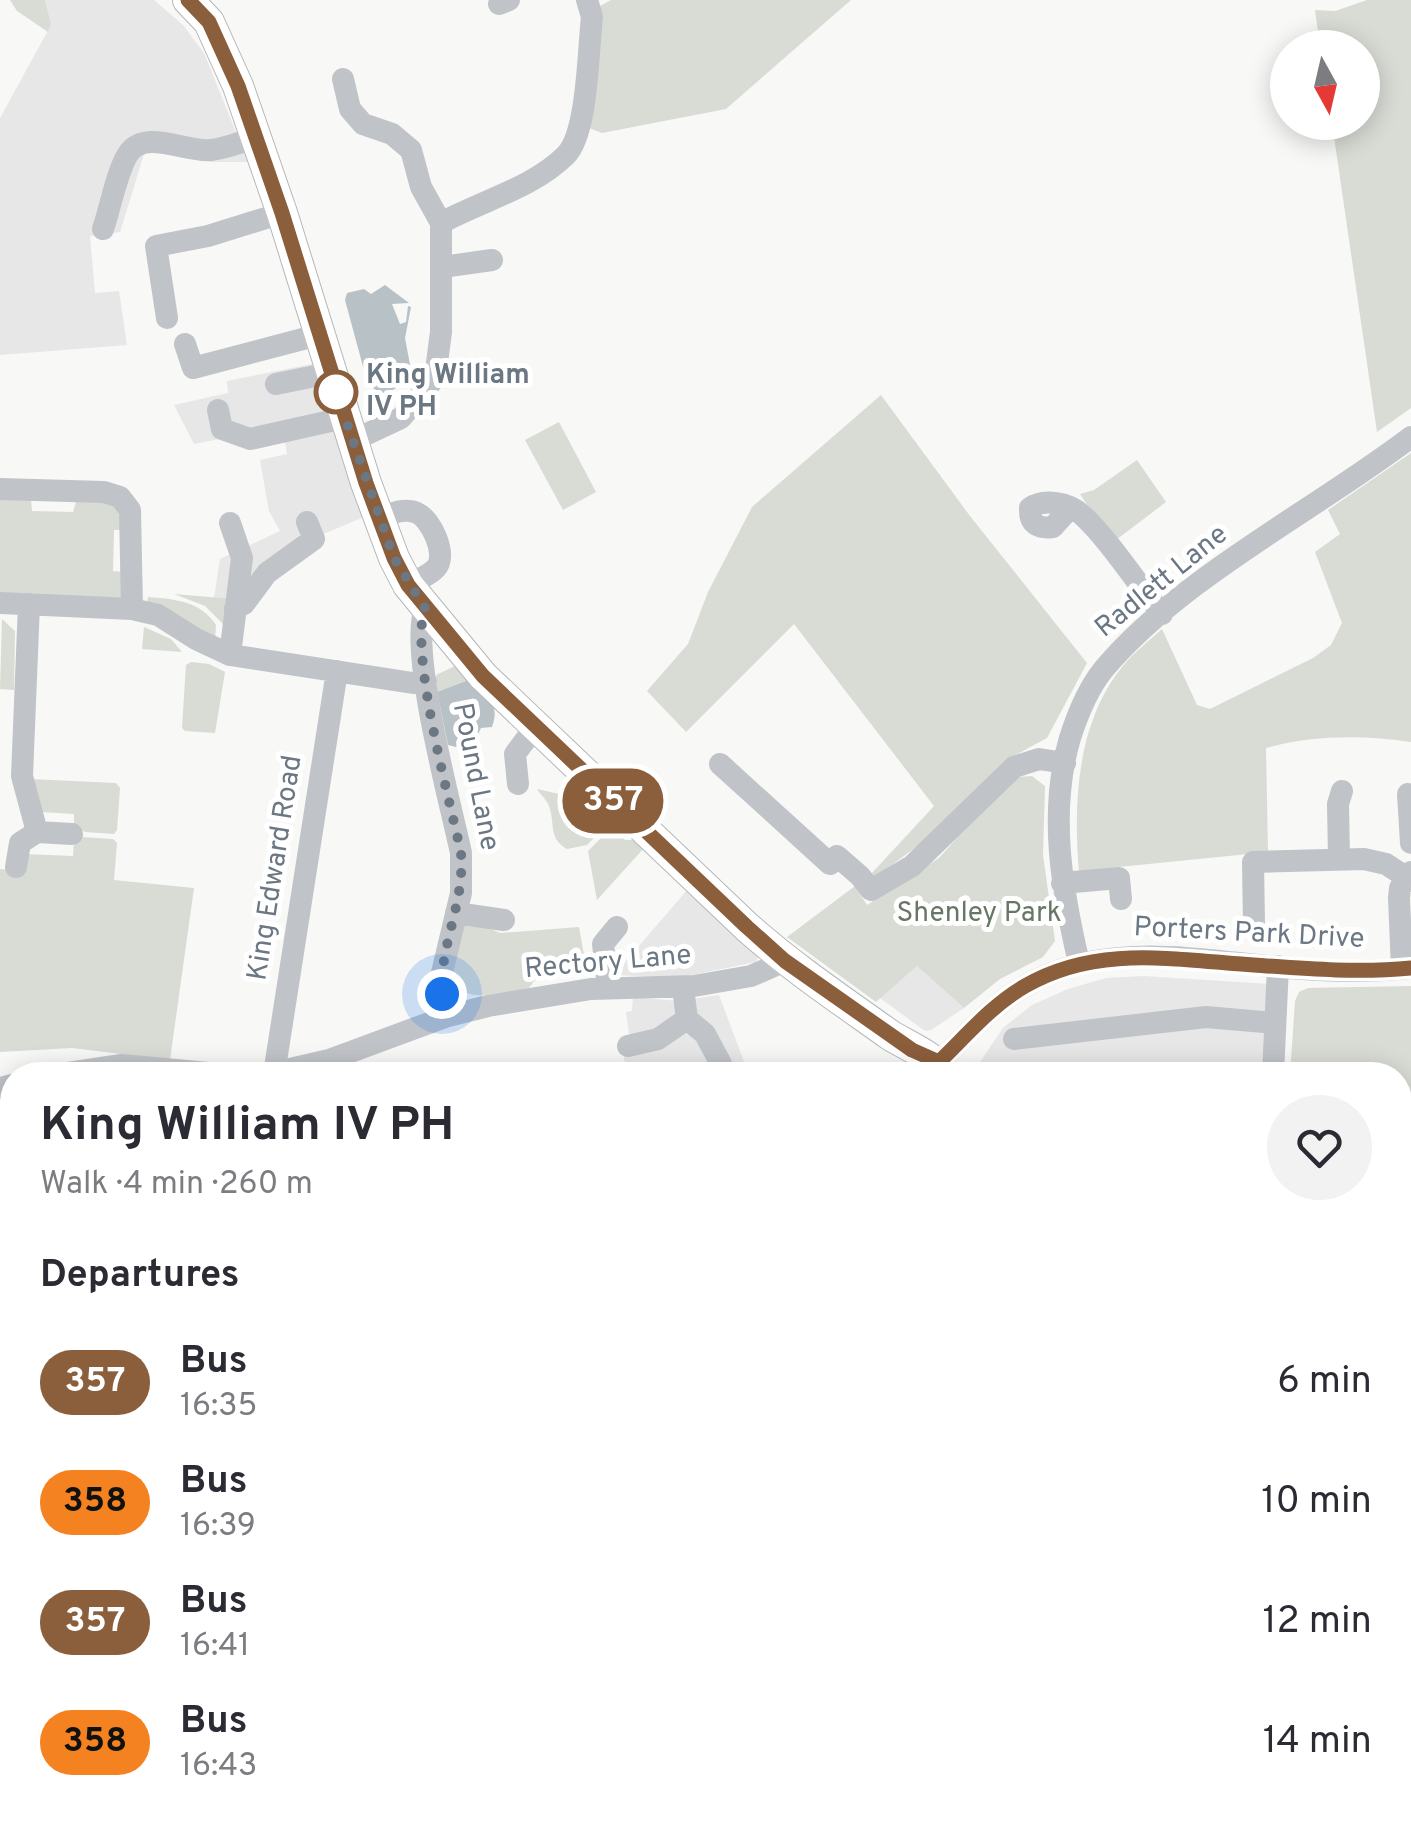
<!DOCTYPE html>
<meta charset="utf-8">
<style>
:root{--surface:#fff;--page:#f2f2f3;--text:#2b2b33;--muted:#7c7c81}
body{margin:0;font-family:Overpass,sans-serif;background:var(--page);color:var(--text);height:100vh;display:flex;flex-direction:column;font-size:38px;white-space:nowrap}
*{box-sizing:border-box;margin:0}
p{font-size:32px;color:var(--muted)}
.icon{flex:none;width:55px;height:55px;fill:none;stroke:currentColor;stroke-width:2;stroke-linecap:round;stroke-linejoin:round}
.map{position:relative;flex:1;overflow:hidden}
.sheet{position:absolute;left:0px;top:1062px;width:1412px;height:762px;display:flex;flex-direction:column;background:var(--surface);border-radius:40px 40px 0 0;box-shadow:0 5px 25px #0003}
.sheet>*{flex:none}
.badge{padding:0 20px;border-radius:32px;font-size:35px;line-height:65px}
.needle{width:65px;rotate:172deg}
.buttons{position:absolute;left:1270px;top:30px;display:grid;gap:20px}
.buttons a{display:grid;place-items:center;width:110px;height:110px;border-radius:50%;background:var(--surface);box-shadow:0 5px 25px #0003;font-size:50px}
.you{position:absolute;width:50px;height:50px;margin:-25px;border:8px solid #fff;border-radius:50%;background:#1a73e8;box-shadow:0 0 0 15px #1a73e833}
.map>.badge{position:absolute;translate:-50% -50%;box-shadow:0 0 0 5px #fff}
h2{padding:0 40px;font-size:38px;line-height:90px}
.round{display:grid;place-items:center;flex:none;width:105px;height:105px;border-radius:52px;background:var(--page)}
.headline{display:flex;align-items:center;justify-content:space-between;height:170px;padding:0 40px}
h1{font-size:48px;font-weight:700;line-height:75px}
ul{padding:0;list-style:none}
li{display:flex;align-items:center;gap:30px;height:120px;padding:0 40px}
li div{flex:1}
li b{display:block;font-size:38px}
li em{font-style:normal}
li .badge{min-width:110px;font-weight:700;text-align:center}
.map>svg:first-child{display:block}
.built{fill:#e6e7e6}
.green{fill:#d8dcd5}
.water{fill:#b8c2c6}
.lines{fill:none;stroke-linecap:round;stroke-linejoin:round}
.major-casing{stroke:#b4b7bb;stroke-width:32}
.minor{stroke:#c0c3c7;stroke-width:22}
.major{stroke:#fff;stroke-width:30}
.line-casing{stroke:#fff;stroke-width:22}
.line{stroke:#8b5e3c;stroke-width:15}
.walk{stroke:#6b7783;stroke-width:10;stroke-dasharray:0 18}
.stop-dot{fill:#fff;stroke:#8b5e3c;stroke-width:5}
.labels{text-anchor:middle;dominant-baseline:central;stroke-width:10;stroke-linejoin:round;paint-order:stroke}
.stop-label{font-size:28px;font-weight:bold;fill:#6b7783;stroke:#fff;text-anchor:start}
.street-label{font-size:28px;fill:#6b7783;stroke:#fff}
.park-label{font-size:28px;fill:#677665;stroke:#fff}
</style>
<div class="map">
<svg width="1411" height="1824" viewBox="0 0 1411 1824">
<rect width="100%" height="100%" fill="#f8f8f6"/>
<!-- built -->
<path class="built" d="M45,0H154L183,25L204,53L248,162H215L145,151L120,232L90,236L95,293L119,291L127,345L0,355V118L51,25Z
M312,364L364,517L304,542L243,600L214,598L220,559L280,531L269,511L260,460L287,454L284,435L230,437L194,444L174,405L228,393L227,381Z
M688,889L759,954L756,962L677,978L614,975Z
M917,966L964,1008L931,1030L925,1031L880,998Z
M1144,976L1270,984L1263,1075H990L980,1062L1003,1028L1032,1005L1068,989L1106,978Z
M719,995L749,1075H627L621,1042L630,1041L626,1012L632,1011L633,997L678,1001Z"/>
<!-- green -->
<path class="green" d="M10,0H45L51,24L48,32L17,11Z
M611,0H851L726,109L602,133L573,122L585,14Z
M1367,0H1411V408L1377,432L1332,123L1362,122V48L1320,47L1315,10L1335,11Z
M881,395L970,516L1087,663L1047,738L1010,758L920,844L873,879L871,874L934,806L794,624L686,732L647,691L688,644L708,592L752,507Z
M559,422L596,492L563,510L525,440Z
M1411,453V742C1363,735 1314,735 1266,748L1268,852L1079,871C1073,803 1077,723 1122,667C1133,653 1149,641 1162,629L1197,705L1210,709L1313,658L1331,645L1342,623L1315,552L1340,534L1328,510Z
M1137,460L1166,502L1112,543L1080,494L1094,490Z
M0,498L31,500L32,511L73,512L76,502L108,499L118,511L123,530H114L113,571L124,572V598L0,596Z
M174,594L233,599L224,625L205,606Z
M148,597C174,599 201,601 216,625L215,641L147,603Z
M2,619L15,631L14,690L0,689Z
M144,627L171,639L182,652L142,649Z
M191,662L209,664L225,672L215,733L185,731L182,728L186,665Z
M455,666L471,679L437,692L436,675Z
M1032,776L1045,786L1043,855L1055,941L1043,957L1000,979L964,1008L917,966L876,1002L787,937L855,886L867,905L939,858L1006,783L1018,777Z
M29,779L116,783L120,788L117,830L114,834L85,832L74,826V814L41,812Z
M537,789L590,801L608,824L587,845L567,849C546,837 557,820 547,802C544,797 540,794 537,789Z
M612,827L625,840H636L644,848L597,900L588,851Z
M81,837L113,839L117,843L114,880L194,888L170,1060L72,1048L0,1052V869L21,871L22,854L73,856L74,840Z
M464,922L482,925L500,933L579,927L587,972L535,980L529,988C508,992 452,1009 453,971C454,955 461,938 464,922Z
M1411,986V1305L1408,1312H1400V1075H1290L1295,1001L1299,992L1308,988Z
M0,1180L12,1207V1812H1400V1717L1411,1732V1824H0Z"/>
<!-- water -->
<path class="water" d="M385,285L409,303L392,304L400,324L406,322L408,306L411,307L405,338L411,370L400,386L384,395L368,385L345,300L347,293L364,289L371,294Z
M471,679C486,696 501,702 492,727L481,728L476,738L456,747L448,745L437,692Z"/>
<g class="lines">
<!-- major casing -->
<g class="major-casing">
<path id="major" d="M188,0L209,22L238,86L282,213L366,483L394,558L408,585L483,676L747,927C792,967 841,1000 890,1035C909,1047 935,1056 945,1075
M1400,1697L1411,1709"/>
</g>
<!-- minor -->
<path class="minor" d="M499,4L509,0
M343,79L350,109L363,124L392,134L411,150L421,187L441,223
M103,229C110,209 117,171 128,154C145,128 186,153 211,150C226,148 242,142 257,137
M442,267L492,260
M167,318L156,246L208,236L282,213
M185,344L193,368L318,335
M276,384L330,373
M218,410L222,429L250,439L344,418
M352,441L401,418L435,378L441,332V223C481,201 533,188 566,155C588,133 588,49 592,17L587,0
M0,489L104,492L120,497L130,510L132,609
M1070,508L1053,527C1038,529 1029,524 1030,508C1044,498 1069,503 1081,514C1108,538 1138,585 1162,614
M378,519C390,514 404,507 417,513C431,519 448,555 436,568C429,576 416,580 408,585
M230,523L242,558L230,655
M0,603L132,609L158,615L196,639L230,655L413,683L426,682
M425,608C409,652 450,801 461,853V893L441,977L448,1016
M235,609L244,604L267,573L314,539L307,522
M720,764L830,864L837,856L860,876L871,890L912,866L1014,767L1039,759L1065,763
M518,784L515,754L535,727
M1408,794L1411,843
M37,832L72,834
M1339,858L1338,804L1342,791
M16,867L20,843L37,832L22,776L29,604
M1062,883L1119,878L1121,899
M456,913L504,920
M1254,926L1253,862L1364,859L1386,864L1406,877
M1079,963C1062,890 1048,813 1070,738C1077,716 1088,689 1103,670C1181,577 1314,511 1411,437
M1402,969L1399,898L1400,888L1411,872
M608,988L603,944L617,927
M683,988L687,1019L705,1034L721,1064L717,1075
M1014,1039L1206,1017L1274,1023
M628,1046L658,1039L687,1019
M939,1062C966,1036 992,1005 1025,986C1114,934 1222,966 1319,970C1349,972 1381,971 1411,968
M274,1074L337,671
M55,1075L121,1065L231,1075
M264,1075L329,1060L448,1016L488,1006L591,989L694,986L751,976L785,961
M1273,1075L1278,966
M0,1088L12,1085
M1400,1380L1411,1379
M1400,1529L1411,1524"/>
<!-- major -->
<use href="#major" class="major"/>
</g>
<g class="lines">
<!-- line casing -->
<g class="line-casing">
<path id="line" d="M188,0L209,22L238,86L282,213L366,483L394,558L408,585L483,676L747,927L785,961L912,1050L939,1062C966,1036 992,1005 1025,986C1089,949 1156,957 1227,963C1288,967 1349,974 1411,968"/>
</g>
<!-- line -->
<use href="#line" class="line"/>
<!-- walk -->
<path class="walk" d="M336,392L394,558L425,608C409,652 450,801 461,853C465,904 439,946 442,994"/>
</g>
<!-- markers -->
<circle class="stop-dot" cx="336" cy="392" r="20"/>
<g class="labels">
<!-- stop labels -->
<g class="stop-label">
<text x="366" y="376">King William<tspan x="366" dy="32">IV PH</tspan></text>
</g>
<!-- street labels -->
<g class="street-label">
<text transform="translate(1162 582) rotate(-39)">Radlett Lane</text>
<text transform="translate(475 777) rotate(79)">Pound Lane</text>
<text transform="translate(276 868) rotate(-81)">King Edward Road</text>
<text transform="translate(1249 934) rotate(3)">Porters Park Drive</text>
<text transform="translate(608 963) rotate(-5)">Rectory Lane</text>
</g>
<!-- park labels -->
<g class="park-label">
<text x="979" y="914">Shenley Park</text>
</g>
</g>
</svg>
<div class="buttons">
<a><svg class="needle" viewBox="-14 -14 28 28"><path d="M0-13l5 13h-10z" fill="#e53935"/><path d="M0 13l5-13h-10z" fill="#7c7c81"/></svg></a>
</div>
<div class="you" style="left:442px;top:994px"></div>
<b class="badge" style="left:613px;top:801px;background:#8b5e3c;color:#fff">357</b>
<section class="sheet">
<div class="headline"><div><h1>King William IV PH</h1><p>Walk · 4 min · 260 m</p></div><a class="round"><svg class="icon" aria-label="heart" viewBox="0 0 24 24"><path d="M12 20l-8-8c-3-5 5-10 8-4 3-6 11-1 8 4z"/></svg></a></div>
<h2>Departures</h2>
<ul>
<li><span class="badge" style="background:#8b5e3c;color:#fff">357</span><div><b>Bus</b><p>16:35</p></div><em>6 min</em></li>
<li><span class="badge" style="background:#f58220;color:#111">358</span><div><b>Bus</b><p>16:39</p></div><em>10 min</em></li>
<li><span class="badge" style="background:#8b5e3c;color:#fff">357</span><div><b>Bus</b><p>16:41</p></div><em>12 min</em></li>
<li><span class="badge" style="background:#f58220;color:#111">358</span><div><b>Bus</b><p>16:43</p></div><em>14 min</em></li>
</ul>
</section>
</div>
